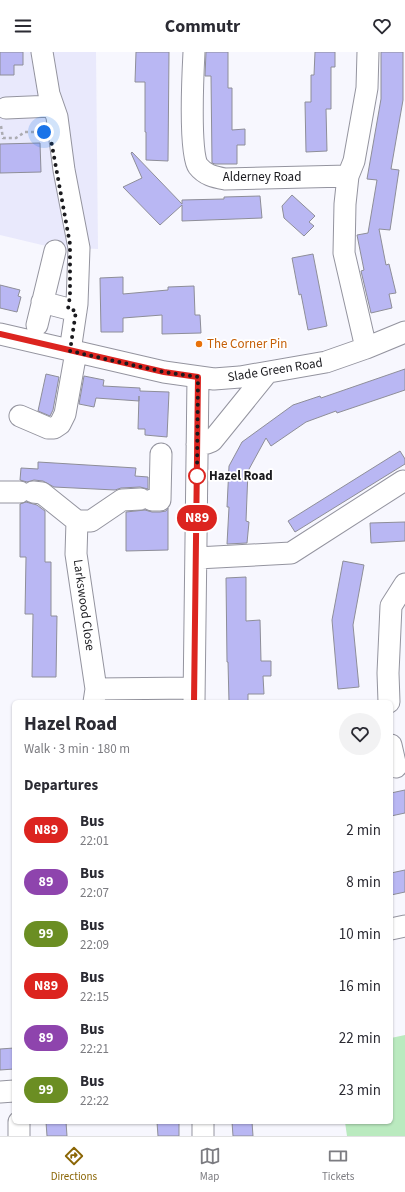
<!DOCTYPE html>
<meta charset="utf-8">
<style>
:root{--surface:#fff;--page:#f2f2f3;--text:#2b2b33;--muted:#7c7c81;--line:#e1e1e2;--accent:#8b6606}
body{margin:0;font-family:"Source Sans 3",sans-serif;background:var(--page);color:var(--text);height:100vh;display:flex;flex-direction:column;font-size:15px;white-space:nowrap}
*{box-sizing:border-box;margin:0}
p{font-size:13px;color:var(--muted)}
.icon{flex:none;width:22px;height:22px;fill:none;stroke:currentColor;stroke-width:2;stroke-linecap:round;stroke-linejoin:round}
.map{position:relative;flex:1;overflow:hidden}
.sheet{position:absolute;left:12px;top:648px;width:381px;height:424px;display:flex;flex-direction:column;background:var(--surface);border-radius:6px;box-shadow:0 1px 3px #0004}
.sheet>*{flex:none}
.badge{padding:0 8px;border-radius:13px;font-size:14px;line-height:26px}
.you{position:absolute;width:20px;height:20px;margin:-10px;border:3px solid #fff;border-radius:50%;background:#1a73e8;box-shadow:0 0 0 6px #1a73e833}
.map>.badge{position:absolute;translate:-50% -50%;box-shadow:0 0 0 2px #fff}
h2{padding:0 12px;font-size:15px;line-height:36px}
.round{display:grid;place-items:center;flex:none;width:42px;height:42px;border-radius:21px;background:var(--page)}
.headline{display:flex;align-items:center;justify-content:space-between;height:68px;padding:0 12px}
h1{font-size:19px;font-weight:700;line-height:30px}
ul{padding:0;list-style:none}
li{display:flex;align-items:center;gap:12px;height:52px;padding:0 12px}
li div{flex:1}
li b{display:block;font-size:15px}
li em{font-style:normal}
li .badge{min-width:44px;font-weight:700;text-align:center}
header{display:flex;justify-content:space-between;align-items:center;height:52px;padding:0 12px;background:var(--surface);font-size:18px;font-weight:700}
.menu{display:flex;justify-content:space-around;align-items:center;height:56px;border-top:1px solid var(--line);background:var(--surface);font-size:11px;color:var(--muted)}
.menu a{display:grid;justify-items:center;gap:2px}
.menu .selected{color:var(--accent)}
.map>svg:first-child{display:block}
.built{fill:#e9e9fc}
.green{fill:#baeabf}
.building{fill:#b9b7f3;stroke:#8e8e98}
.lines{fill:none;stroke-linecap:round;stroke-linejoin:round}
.minor-casing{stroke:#94949f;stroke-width:23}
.path{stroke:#acacb2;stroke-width:2.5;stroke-dasharray:3 3;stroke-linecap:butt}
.minor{stroke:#fff;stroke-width:21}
.line-casing{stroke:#fff;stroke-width:9}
.line{stroke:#dc241f;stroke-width:6}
.walk{stroke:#1a1a1e;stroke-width:4;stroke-dasharray:0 7.2}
.food-dot{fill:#e8710a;stroke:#fff;stroke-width:1.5}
.stop-dot{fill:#fff;stroke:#dc241f;stroke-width:2}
.labels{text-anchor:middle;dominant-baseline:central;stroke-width:3.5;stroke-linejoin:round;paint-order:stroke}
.street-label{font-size:13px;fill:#1a1a1e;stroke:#fff}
.food-label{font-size:13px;fill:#c56008;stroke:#fff;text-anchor:start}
.stop-label{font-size:13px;font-weight:bold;fill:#1a1a1e;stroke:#fff;text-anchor:start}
</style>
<header><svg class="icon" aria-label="menu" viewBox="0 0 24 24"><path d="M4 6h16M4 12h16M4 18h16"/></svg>Commutr<svg class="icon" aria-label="heart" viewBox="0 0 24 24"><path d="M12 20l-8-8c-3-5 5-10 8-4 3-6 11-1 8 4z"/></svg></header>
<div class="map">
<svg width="405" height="1084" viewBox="0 0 405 1084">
<rect width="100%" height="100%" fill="#f7f7fe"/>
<!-- built -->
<path class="built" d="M0,0H96L98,197L79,196L63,198L0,183Z"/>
<!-- green -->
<path class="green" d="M405,983V1084H347L345,1070H391V986Z"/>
<!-- building -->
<path class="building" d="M0,0H23V13H14V23H0Z
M136,0H169L168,109L146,108V80H145V30H135Z
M206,0H228V36H232V78L245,77V93H237V112H215L212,111L211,24H205Z
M315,0H335V15H331V57H326L327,99L306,100L305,50H311V23H314Z
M381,0H403V48L391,117L399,118L390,178L379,177L386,213L389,212L396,241L389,242L392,256L371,261L361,219L364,218L357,183L368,181L377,128L367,127L381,47Z
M40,91L41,120L0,121V92Z
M132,100L182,152V148L224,147V145L260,144L262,166L182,169V153L160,173L123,135L142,126L131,101Z
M292,143L315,164L309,170L314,174L304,184L284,166L282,154Z
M313,202L327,274L308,278L301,242L299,243L292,206Z
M123,225V242L168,238V235L194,234L195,263H200L201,281L162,282V263L123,266V280H101L100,226Z
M0,233L20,238L18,244L21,245L17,260L0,256Z
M405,317V338L337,361L336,359L306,370L271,394L266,386L248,419L246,469L249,470L247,491L227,492L229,455H227L229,414L242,390L293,353L320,344L321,346Z
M46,322L59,325L53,358L50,364L38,359Z
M84,324L104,328L103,334L140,336V339L169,340L167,385L145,383V377H138L139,344V349L96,346L94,355L79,352Z
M400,399L405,407V412L295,480L288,469Z
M38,410L136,416L135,424L148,425V437L140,435L121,436L115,438L54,435L43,429L34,428L27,430L20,428L21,416L38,417Z
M26,450L37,453L45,459V510H51V564H57L56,625H32L33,562H25L26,505H20V452Z
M168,456V498L126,499V460L145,458L152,460H160L166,459Z
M405,470V489L371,491L370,471Z
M343,509L364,513L353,573L359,635L338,637L332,568Z
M246,525V569L260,568L261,609H271V624H263L264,642H248V650H229L228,610H227L226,526Z
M405,738V761L391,764V741Z
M405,818V840L391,843V821Z
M14,996V1017L0,1018V997Z
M46,1070H66L67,1084H47Z
M157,1070H179V1084H158Z
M232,1070H252L253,1084H233Z"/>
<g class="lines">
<!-- minor casing -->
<g class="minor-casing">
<path id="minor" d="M42,0L49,42L57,65L64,118L79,196L77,252L70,299
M194,0C193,19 189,103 198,114C205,123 214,125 225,127L348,124
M6,56L53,54
M42,250L76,259
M37,273L55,199
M0,282L164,320L214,327L240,325L326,310L366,296L405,280
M366,296L344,201L345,152L348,124L354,109L367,36L368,0
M20,364L48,376H54L60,372L65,362L76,300
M197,392L207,391L212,389L267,321
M0,440H20
M33,440L42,441L77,469H91L122,448L141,447
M152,448H160L161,402
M77,469L76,502L96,637L94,650
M197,506L291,501L403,429
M96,637L194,636
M194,650L198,325
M389,650L388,621L391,554L405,532
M391,693L396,715
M391,877L405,874
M0,1040L14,1039
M19,1070V1084
M203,1070V1084"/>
</g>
<!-- path -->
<path class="path" d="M1,74L3,86H16L25,80H41"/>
<!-- minor -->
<use href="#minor" class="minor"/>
</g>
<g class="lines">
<!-- line casing -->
<g class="line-casing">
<path id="line" d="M0,282L164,320L198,325L194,650"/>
</g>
<!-- line -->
<use href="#line" class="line"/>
<!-- walk -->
<path class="walk" d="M44,80L49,85L51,88L70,192V244L68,257L76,259L70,299L164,320L198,325L197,424"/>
</g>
<!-- markers -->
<circle class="food-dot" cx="199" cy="292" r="4"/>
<circle class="stop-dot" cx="197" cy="424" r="8"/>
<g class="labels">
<!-- street labels -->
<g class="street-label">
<text x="262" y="125">Alderney Road</text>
<text transform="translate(275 318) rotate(-9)">Slade Green Road</text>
<text transform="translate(84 553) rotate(82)">Larkswood Close</text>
</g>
<!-- food labels -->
<g class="food-label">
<text x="207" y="292">The Corner Pin</text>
</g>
<!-- stop labels -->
<g class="stop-label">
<text x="209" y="424">Hazel Road</text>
</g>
</g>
</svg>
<div class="you" style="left:44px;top:80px"></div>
<b class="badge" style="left:197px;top:466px;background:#dc241f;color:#fff">N89</b>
<section class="sheet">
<div class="headline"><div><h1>Hazel Road</h1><p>Walk · 3 min · 180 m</p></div><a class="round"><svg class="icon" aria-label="heart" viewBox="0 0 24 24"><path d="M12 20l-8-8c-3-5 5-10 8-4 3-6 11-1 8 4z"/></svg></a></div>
<h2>Departures</h2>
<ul>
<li><span class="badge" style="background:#dc241f;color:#fff">N89</span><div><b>Bus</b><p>22:01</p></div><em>2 min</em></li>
<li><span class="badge" style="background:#8e44ad;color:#fff">89</span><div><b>Bus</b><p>22:07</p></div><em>8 min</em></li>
<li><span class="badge" style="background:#6b8e23;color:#fff">99</span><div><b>Bus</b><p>22:09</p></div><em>10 min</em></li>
<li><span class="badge" style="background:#dc241f;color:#fff">N89</span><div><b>Bus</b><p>22:15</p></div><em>16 min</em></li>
<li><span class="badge" style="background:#8e44ad;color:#fff">89</span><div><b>Bus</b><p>22:21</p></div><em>22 min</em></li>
<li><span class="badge" style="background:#6b8e23;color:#fff">99</span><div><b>Bus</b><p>22:22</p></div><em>23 min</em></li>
</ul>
</section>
</div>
<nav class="menu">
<a class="selected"><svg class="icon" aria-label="directions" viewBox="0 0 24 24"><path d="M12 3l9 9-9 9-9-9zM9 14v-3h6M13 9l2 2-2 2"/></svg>Directions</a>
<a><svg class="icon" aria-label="map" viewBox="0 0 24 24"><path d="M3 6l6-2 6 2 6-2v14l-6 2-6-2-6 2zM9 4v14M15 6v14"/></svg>Map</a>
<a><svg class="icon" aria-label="tickets" viewBox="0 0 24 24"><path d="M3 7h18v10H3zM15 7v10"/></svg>Tickets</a>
</nav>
